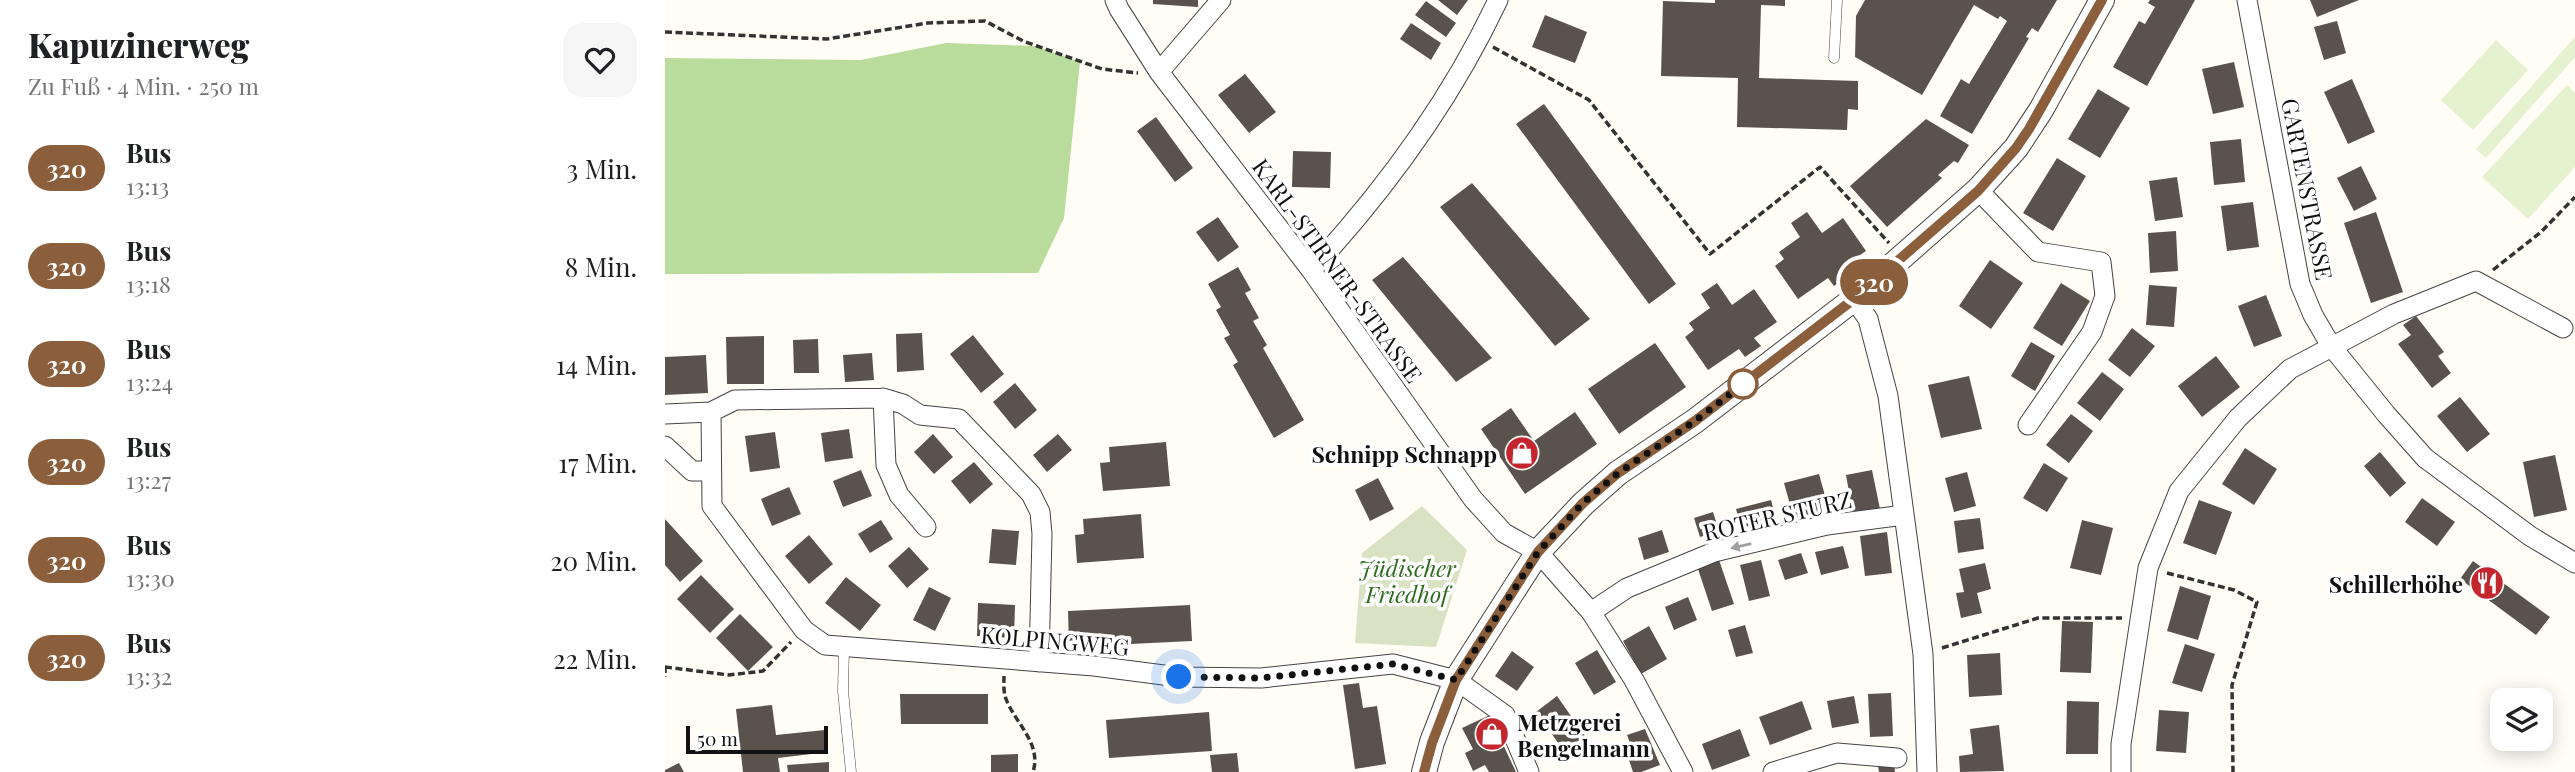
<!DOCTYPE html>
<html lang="de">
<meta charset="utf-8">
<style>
:root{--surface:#fff;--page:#f6f6f6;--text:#202124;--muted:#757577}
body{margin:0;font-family:"Playfair Display",serif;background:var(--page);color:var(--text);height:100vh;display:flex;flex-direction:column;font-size:26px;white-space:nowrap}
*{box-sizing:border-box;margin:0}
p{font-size:23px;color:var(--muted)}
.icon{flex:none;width:38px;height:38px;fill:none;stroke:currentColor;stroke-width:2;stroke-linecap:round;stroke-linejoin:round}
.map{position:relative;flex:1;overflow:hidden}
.details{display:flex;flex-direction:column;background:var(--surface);width:665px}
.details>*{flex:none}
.badge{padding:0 14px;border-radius:23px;font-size:24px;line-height:46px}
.controls{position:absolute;left:1825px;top:688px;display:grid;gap:14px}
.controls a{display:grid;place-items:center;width:63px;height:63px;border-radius:14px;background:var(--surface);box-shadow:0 4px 18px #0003;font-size:35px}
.scale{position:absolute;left:21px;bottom:18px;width:142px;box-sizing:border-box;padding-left:7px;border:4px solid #111;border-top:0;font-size:19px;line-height:24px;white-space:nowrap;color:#111;-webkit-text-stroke:5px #fff;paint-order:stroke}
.you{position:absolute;width:35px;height:35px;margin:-18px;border:5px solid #fff;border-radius:50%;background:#1a73e8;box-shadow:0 0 0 10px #1a73e833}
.map>.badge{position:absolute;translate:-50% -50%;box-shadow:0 0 0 4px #fff}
.round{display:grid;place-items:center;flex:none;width:74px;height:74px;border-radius:21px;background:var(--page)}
.overview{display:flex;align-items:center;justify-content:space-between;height:119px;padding:0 28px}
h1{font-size:33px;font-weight:800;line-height:52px}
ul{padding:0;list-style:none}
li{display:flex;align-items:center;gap:21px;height:98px;padding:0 28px}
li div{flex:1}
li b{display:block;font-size:26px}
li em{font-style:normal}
li .badge{min-width:77px;font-weight:700;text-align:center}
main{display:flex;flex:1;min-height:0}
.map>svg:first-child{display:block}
.forest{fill:#b9dc9c}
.cemetery{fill:#d9e3c4}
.pitch{fill:#e6f2cf}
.building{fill:#5a524d}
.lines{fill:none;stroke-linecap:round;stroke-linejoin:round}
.service-casing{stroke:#444;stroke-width:11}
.minor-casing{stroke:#444;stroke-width:21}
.tertiary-casing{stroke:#444;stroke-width:26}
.path{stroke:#333;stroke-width:3.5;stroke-dasharray:7 3.5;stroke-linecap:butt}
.service{stroke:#fff;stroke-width:10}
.minor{stroke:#fff;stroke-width:19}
.tertiary{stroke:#fff;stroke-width:24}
.oneway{fill:#a0a0a0}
.line-casing{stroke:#fff;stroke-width:16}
.line{stroke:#8b5e3c;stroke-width:10}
.walk{stroke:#111;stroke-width:7;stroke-dasharray:0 12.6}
.stop-dot{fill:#fff;stroke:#8b5e3c;stroke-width:3.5}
.labels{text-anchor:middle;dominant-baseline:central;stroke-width:7;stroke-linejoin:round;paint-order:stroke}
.street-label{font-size:23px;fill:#111;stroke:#fff}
.poi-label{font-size:23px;font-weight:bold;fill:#111;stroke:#fff;text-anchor:end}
.park-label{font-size:23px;font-style:italic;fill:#2f6b1f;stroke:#fff}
</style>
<main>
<section class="details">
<div class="overview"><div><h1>Kapuzinerweg</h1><p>Zu Fuß · 4 Min. · 250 m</p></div><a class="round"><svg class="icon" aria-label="heart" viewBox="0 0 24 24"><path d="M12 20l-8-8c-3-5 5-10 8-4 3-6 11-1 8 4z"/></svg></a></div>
<ul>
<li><span class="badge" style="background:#8b5e3c;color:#fff">320</span><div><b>Bus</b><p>13:13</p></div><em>3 Min.</em></li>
<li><span class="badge" style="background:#8b5e3c;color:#fff">320</span><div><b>Bus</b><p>13:18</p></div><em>8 Min.</em></li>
<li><span class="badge" style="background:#8b5e3c;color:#fff">320</span><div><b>Bus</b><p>13:24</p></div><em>14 Min.</em></li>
<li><span class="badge" style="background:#8b5e3c;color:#fff">320</span><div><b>Bus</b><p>13:27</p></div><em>17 Min.</em></li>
<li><span class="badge" style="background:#8b5e3c;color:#fff">320</span><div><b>Bus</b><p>13:30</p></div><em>20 Min.</em></li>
<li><span class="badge" style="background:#8b5e3c;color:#fff">320</span><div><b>Bus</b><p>13:32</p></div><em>22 Min.</em></li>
</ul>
</section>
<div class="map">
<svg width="1910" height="772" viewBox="0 0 1910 772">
<rect width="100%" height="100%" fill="#fffdf5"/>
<!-- forest -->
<path class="forest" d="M281,43L371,46L415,62L399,218L373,273L0,274V58L196,60Z"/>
<!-- cemetery -->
<path class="cemetery" d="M757,506L802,550L771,647L690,643L697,553Z"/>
<!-- pitch -->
<path class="pitch" d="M1910,37V57L1821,158L1811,149Z
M1831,40L1863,70L1808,130L1776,100Z
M1902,85L1910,93V167L1863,219L1817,177Z"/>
<!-- building -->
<path class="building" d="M488,0H533V7L488,4Z
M773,0H803L792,15Z
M1050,0H1120V6L1096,5L1094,78L1193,81V110L1183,109L1182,130L1072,127L1073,78L996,76L998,1L1050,3Z
M1200,0H1392L1373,32L1367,28L1361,37L1364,38L1307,134L1275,116L1296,79L1304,84L1342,21L1335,16L1333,19L1309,5L1257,95L1190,57L1191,16Z
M1485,0H1530L1482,86L1448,67L1474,21L1480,24L1490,7L1483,3Z
M1645,0H1694L1652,17Z
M761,1L791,23L781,37L750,15Z
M880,15L922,32L910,63L867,47Z
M1672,21L1681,53L1659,60L1649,27Z
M746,23L776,43L766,60L735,39Z
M1569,62L1579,107L1548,114L1537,69Z
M580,74L611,112L584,133L553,95Z
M1687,79L1710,132L1683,144L1659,92Z
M1433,89L1465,108L1435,158L1403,139Z
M879,104L1011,284L984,304L851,124Z
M491,117L528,168L510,182L472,131Z
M1261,119L1304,145L1293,163L1289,161L1273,175L1277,178L1222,227L1185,186Z
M1576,139L1580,182L1549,185L1545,142Z
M628,151L666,152L665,188L627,187Z
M1392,158L1421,176L1388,231L1358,213Z
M1696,166L1712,199L1689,211L1672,178Z
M1512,177L1518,217L1490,221L1484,181Z
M807,183L925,319L890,346L775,207Z
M1588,202L1594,247L1562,251L1556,206Z
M1142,212L1157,233L1178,218L1201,251L1179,266L1185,275L1169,286L1163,278L1133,299L1110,266L1119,259L1114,252L1135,237L1126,223Z
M1711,212L1738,292L1706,303L1679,223Z
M553,217L574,247L553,262L531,232Z
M1511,231L1513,271L1485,273L1483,233Z
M738,257L827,358L791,382L707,280Z
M1325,260L1358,283L1326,329L1294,306Z
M573,267L586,290L580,293L594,318L588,321L602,345L598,348L639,420L609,438L568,365L573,362L559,338L565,335L551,310L556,307L543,284Z
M1052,283L1067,305L1089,289L1112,322L1089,338L1096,346L1080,357L1074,349L1043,370L1020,337L1029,330L1024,323L1045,308L1036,294Z
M1396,283L1425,301L1397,346L1368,328Z
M1484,285L1512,287L1509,327L1481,325Z
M1601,295L1617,336L1589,347L1573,306Z
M1751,316L1779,352L1773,356L1786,373L1767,388L1733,344L1746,335L1738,325Z
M1467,328L1490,346L1465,377L1443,360Z
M257,333L259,370L232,372L231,334Z
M308,335L339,374L316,393L285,354Z
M99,336V384H62L61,337Z
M153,339L154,373H129L128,340Z
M1366,342L1390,356L1370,391L1346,376Z
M990,343L1021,387L954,434L923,389Z
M207,353L209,380L180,382L178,355Z
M41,355L43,393L0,395V357Z
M1551,356L1575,387L1537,417L1513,386Z
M1437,372L1459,389L1435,421L1412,403Z
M1304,376L1317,429L1276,438L1263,385Z
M350,383L372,410L350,429L328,402Z
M1795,397L1825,434L1802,452L1772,416Z
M846,408L869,441L910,412L932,444L860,494L816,429Z
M1406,414L1428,431L1404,463L1381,445Z
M184,429L188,458L160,462L156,433Z
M110,432L115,468L85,472L80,436Z
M268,434L288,457L269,474L249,452Z
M393,434L407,450L382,472L368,455Z
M501,442L505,486L438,491L435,463L445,462L444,447Z
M1580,448L1612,469L1589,505L1557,484Z
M1715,452L1741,483L1725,497L1699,466Z
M1890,455L1902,510L1869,517L1858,462Z
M309,462L328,484L305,504L286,481Z
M1379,463L1403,478L1382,512L1358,498Z
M196,470L207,496L178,507L168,481Z
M1207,470L1215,509L1188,514L1181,475Z
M1302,472L1311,506L1289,512L1280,478Z
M1154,474L1164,510L1129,519L1119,483Z
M713,478L729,509L705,521L690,490Z
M124,487L136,514L107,526L96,499Z
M1757,498L1790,522L1772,546L1740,522Z
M1106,500L1111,519L1076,528L1071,509Z
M1534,500L1567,512L1551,555L1518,543Z
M1048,512L1054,531L1035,537L1029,518Z
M476,514L479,558L412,563L410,535L419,534L418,519Z
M1315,518L1319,549L1293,553L1289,521Z
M0,519L38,561L15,582L0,565Z
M216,520L228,539L205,553L193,534Z
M1417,520L1448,528L1436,575L1405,568Z
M327,529L354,531L351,565L324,563Z
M997,530L1004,552L979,560L973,538Z
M1222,532L1227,573L1200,576L1195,536Z
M144,535L168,564L144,584L120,556Z
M1178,546L1184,568L1156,575L1150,552Z
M244,547L264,569L242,588L223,566Z
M1136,553L1143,573L1120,580L1113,560Z
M1054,560L1069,604L1047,611L1032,566Z
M1096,560L1105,596L1084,601L1075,565Z
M1808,561L1885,617L1871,635L1795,579Z
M1320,563L1326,589L1312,593L1317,613L1296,618L1291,593L1299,592L1294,569Z
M36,575L69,609L45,633L12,599Z
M181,577L216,605L195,631L160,603Z
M1515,586L1546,596L1533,640L1502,631Z
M264,587L286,598L270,631L248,620Z
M1023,597L1032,620L1009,630L1000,607Z
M313,603L350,605L349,638L312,636Z
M525,605L527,641L404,647L403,611Z
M75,614L108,647L83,671L51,638Z
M1397,621L1428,622L1426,673L1395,672Z
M1080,625L1088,653L1071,657L1063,630Z
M984,626L1002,659L976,674L958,641Z
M1520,644L1550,654L1537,692L1507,683Z
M932,650L951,682L929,695L910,663Z
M847,651L869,667L852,691L830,676Z
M1335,653L1337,695L1304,697L1302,655Z
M694,683L698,708L712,706L721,764L690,769L678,685Z
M1226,693L1228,736L1205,737L1203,694Z
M235,694H323V724H236Z
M892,696L920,736L899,751L871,712Z
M1189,696L1194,723L1167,728L1162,701Z
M1137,701L1147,729L1105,745L1094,717Z
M1402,701L1434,702L1433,754H1401Z
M107,705L111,735L160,730L163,752L113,758L115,772H78L71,709Z
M1494,710L1524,712L1521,753L1491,751Z
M544,712L547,751L444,758L441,720Z
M827,714L837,735L834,736L851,772H824L820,765L808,771L800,753L808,749L797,728Z
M1334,725L1339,771L1295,772L1294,756L1308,754L1305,729Z
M980,729L995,765L976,772H968L962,754L968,751L962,735Z
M1075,729L1085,756L1047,770L1037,744Z
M572,753L574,772H547L545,755Z
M353,754V772H326V755Z
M164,762V772H123L122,765Z
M14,763L19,772H0V770Z
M1229,764L1230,772H1214L1213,766Z"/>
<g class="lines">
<!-- service casing -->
<g class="service-casing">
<path id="service" d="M1169,58L1172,0
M179,647L178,691L186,772"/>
</g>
<!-- minor casing -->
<g class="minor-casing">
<path id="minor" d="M450,0L454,9L494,72L646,270L808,499L839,533L873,552L926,612L969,680L1018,772
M1582,0L1635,284L1648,315L1666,346L1721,414L1760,458L1865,536L1910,563
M494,72L556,0
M1313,190L1373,252L1436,262L1440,296L1427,332L1363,425
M646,270C720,190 786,100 833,0
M1189,299L1203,319L1223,396L1258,654L1262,772
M218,398L221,465L234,495L261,527
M46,412L70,400L218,398L238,404L255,415L294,419L366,494L375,512L377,534L374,662
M0,414L46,412L47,506L139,630L160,645L429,666L514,677L596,678L728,664L791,680L840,715L864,772
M0,446L27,471H46
M926,612L962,588L1049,552L1162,525L1239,515
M1108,772L1172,753L1232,758
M1456,772V744L1483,568L1514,491L1573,418L1625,369L1729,314L1811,281L1898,328"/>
</g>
<!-- tertiary casing -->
<g class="tertiary-casing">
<path id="tertiary" d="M759,772L767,742L791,680L873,552L918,504L953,473L1030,421L1189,299L1313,190L1351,148L1376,110L1437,0"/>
</g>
<!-- path -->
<path class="path" d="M0,32L162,39L263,23L320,21L358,41L437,69L473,73
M828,47L924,100L1045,254L1155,167L1224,243
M1828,270L1876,232L1910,197
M1502,573L1569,590L1592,602L1567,685L1568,772
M1277,648L1373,618H1457
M0,666V677
M0,667L64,675L98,671L126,642
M339,676C339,683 338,691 341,699C350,723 377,743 368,772"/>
<!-- service -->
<use href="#service" class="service"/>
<!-- minor -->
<use href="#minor" class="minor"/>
<!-- tertiary -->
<use href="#tertiary" class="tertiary"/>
</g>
<!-- one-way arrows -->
<defs><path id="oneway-solid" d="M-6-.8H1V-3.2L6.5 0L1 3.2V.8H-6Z" transform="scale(1.75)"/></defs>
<use class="oneway" href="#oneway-solid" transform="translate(1076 546) rotate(167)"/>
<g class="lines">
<!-- line casing -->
<g class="line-casing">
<path id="line" d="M759,772L767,743L791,680L873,552L918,503L953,473L1030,421L1189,299L1313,191L1351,148L1364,129L1437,0"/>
</g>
<!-- line -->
<use href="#line" class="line"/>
<!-- walk -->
<path class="walk" d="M514,677L596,678L728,664L791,680L873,552L918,503L953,473L1030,421L1078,384"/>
</g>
<!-- icons -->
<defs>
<g id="shop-disc" transform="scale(1.75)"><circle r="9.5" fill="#c4262e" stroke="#fff"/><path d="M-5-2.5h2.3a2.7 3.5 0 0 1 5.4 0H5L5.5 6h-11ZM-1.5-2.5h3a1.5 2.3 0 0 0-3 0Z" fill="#fff"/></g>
<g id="restaurant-disc" transform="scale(1.75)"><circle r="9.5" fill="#c4262e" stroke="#fff"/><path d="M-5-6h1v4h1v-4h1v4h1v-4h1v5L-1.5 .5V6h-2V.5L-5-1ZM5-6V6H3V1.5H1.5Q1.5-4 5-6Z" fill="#fff"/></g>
</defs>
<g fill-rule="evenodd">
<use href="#shop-disc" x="857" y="453"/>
<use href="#restaurant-disc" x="1822" y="583"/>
<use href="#shop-disc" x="827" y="734"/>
</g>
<!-- markers -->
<circle class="stop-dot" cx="1078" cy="384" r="14"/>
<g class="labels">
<!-- street labels -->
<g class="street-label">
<text transform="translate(1643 189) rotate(79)">GARTENSTRASSE</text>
<text transform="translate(673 270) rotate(54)">KARL-STIRNER-STRASSE</text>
<text transform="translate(1112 515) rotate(-13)">ROTER STURZ</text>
<text transform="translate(390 640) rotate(5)">KOLPINGWEG</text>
</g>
<!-- poi labels -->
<g class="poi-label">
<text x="832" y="453">Schnipp Schnapp</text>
<text x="1798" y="583">Schillerhöhe</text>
<text x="852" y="721" text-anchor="start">Metzgerei<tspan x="852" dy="26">Bengelmann</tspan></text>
</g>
<!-- park labels -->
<g class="park-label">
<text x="742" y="567">Jüdischer<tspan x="742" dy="26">Friedhof</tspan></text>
</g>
</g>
</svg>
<div class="controls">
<a><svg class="icon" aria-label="layers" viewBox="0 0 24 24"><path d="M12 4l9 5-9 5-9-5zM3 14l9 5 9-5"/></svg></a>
</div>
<div class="scale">50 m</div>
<div class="you" style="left:514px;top:677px"></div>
<b class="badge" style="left:1209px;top:282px;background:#8b5e3c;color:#fff">320</b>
</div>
</main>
